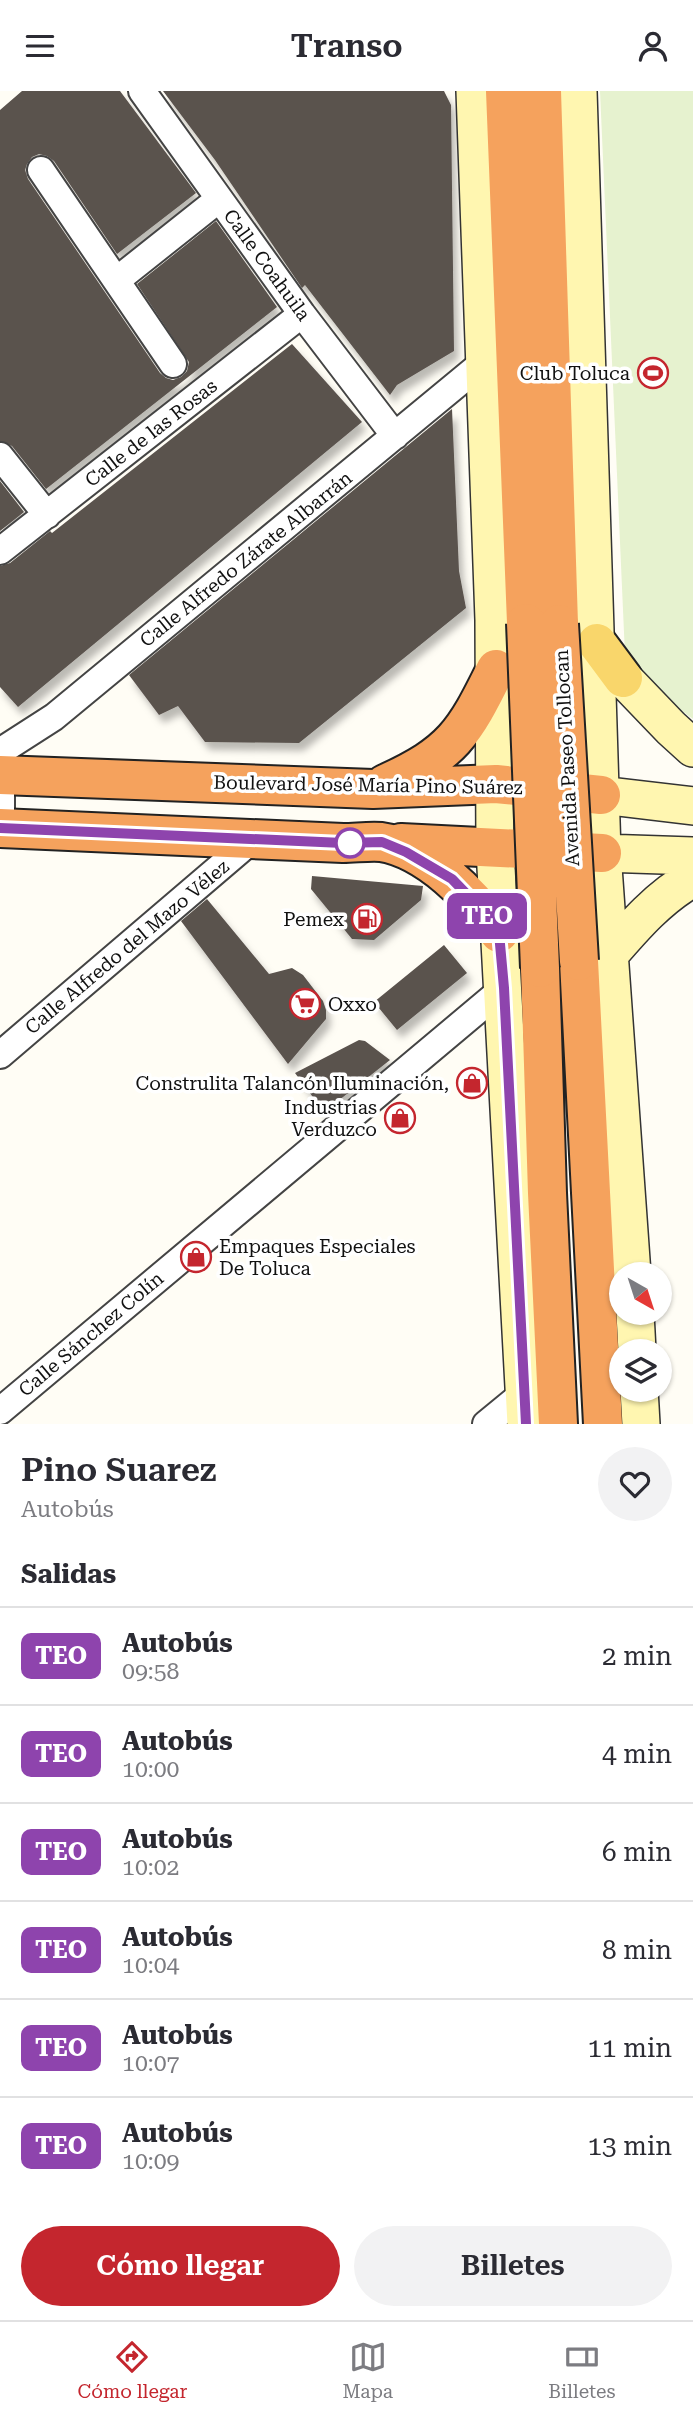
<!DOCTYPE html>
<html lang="es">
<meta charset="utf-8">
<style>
:root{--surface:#fff;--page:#f2f2f3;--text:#2b2b33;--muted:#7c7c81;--line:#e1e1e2;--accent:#c4262e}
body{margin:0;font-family:"Roboto Serif",serif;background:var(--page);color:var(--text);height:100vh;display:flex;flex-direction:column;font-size:26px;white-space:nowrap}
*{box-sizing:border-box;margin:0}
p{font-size:23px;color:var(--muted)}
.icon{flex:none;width:38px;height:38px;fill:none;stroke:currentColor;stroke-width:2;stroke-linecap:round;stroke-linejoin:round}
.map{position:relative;height:1333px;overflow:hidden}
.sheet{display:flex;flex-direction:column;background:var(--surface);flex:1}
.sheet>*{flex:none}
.badge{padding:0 14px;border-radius:10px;font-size:24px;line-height:46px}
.needle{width:46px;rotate:141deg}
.buttons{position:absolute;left:609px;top:1171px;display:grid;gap:14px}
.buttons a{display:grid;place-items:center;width:63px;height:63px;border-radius:50%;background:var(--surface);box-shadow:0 2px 5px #0004;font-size:35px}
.map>.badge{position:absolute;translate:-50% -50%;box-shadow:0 0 0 4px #fff}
h2{padding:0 21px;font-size:26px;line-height:63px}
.round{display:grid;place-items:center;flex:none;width:74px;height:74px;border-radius:37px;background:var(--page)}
.summary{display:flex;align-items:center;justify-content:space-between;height:119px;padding:0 21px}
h1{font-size:33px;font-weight:600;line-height:52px}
.cta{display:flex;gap:14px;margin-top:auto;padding:14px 21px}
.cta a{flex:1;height:80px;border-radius:42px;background:var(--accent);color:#fff;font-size:28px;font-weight:600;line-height:80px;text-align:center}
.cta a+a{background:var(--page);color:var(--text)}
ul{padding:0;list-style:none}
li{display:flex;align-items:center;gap:21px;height:98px;padding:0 21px;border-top:2px solid var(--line)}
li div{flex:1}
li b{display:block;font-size:26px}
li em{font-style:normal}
li .badge{min-width:77px;font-weight:700;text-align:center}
header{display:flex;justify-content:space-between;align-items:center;height:91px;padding:0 21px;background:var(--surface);font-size:32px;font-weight:600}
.menu{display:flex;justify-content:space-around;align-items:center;height:98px;border-top:2px solid var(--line);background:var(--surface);font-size:19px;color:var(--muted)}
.menu a{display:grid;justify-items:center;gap:4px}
.menu .on{color:var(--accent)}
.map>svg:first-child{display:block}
.pitch{fill:#e6f2cf}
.building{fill:#5a524d;filter:url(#shadow)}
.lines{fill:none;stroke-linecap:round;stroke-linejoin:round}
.street-casing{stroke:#444;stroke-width:30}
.secondary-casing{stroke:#333;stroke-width:40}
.primary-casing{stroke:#222;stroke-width:42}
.highway-casing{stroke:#222;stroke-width:42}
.street{stroke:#fff;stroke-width:26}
.secondary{stroke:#fff6b0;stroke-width:37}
.primary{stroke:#f9d66b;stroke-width:38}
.highway{stroke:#f5a25d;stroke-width:38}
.highway-bridge-casing{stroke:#222;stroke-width:42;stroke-linecap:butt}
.highway-bridge{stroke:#f5a25d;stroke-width:38}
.line-casing{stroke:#fff;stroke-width:16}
.line{stroke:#8e44ad;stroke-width:10}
.stop-dot{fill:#fff;stroke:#8e44ad;stroke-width:3.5}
.labels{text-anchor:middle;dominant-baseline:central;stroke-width:7;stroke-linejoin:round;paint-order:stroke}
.street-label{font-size:19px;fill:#111;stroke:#fff}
.poi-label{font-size:19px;fill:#111;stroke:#fff;text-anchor:end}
</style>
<header><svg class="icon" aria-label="menu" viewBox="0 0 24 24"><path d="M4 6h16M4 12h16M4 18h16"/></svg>Transo<svg class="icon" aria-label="person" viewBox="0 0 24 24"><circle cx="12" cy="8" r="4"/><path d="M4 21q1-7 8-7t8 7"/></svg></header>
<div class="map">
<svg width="693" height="1333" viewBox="0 0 693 1333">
<defs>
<filter id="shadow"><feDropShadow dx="4.5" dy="8" stdDeviation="3.5" flood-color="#0004"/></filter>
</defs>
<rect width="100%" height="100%" fill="#fffdf5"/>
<!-- pitch -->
<path class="pitch" d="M600,0H693V628L654,600L625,564Z"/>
<!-- building -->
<path class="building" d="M22,0H120L196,102L117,163L54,70L47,65L39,63L32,66L27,73L25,79L28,88L160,282L166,287L173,289L181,286L187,280L189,271L137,193L216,130L277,216L46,398L12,355L0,350V19Z
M163,0H444L451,14L454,260L397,294L390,304L305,194L302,197L215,69Z
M292,253L362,331L18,616L0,596V475L10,472L50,440L52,442Z
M452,318L459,480L466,517L299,652L205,651L178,615L159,624L129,584Z
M0,390L24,421L0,440Z
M312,785L423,795L421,809L374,849L352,848L311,798Z
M207,808L269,883L292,877L303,884L323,910L326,919V928L288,973L181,830Z
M444,854L467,882L397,939L374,911Z
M359,949L365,950L390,969L324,1021L295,982Z"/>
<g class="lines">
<!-- street casing -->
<g class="street-casing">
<path id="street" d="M142,0L302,223L395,345
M41,79L173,273
M117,189L219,108
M0,365L47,424
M0,460L302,223
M1,660L54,626L485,270
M1,737V667
M0,964L253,748
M0,1320L504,897
M486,1333L525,1301"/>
</g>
<!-- secondary casing -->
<g class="secondary-casing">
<path id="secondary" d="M475,0L494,529L495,758L526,1333
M578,0L602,762L632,1183
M623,587L671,637L693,657
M601,704L693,715
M602,762L693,765
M609,864C634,835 659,806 693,787
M635,1222L637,1260
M639,1298L641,1333"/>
</g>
<!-- primary casing -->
<g class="primary-casing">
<path id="primary" d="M597,552L623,587"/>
</g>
<!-- highway casing -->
<g class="highway-casing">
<path id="highway" d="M505,0L526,532
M542,0L559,533
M0,684L373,698L496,693L601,704
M385,693C453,662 464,643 496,578
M0,737L343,752C355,752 369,750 381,751C427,758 474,806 499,842
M401,752L602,762
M579,870L603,1333
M540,877L547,1102L558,1333"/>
</g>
<!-- street -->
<use href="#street" class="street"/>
<!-- secondary -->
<use href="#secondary" class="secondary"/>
<!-- primary -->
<use href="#primary" class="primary"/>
<!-- highway -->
<use href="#highway" class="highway"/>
<!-- highway-bridge casing -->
<g class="highway-bridge-casing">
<path id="highway-bridge" d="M526,532L540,877
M559,533L579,870"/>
</g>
<!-- highway-bridge -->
<use href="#highway-bridge" class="highway-bridge"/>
</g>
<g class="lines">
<!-- line casing -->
<g class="line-casing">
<path id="line" d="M0,737L343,752L382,751L406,761L452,788L485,822L499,842L504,897L526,1333"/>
</g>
<!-- line -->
<use href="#line" class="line"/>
</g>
<!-- icons -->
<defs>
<g id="stadium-ring" transform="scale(1.575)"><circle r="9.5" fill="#fff" stroke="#c4262e" stroke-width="1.5"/><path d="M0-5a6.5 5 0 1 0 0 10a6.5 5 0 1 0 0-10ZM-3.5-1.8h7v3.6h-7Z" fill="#c4262e"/></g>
<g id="fuel-ring" transform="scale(1.575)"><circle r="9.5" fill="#fff" stroke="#c4262e" stroke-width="1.5"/><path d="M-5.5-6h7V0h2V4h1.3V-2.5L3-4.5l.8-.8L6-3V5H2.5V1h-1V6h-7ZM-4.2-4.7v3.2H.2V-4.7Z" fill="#c4262e"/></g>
<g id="supermarket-ring" transform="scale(1.575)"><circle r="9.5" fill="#fff" stroke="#c4262e" stroke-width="1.5"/><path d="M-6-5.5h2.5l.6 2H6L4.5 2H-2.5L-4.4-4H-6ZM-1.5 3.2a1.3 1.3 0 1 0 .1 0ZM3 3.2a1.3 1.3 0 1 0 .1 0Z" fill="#c4262e"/></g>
<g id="shop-ring" transform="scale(1.575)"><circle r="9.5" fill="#fff" stroke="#c4262e" stroke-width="1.5"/><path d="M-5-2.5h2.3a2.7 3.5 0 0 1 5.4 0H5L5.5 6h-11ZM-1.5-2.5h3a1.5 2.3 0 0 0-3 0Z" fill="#c4262e"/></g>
</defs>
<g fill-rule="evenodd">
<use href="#stadium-ring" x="653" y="282"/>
<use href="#fuel-ring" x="367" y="828"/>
<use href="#supermarket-ring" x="305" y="913"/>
<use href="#shop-ring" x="472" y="992"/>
<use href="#shop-ring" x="400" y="1027"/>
<use href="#shop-ring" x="196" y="1166"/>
</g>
<!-- markers -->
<circle class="stop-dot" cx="350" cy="752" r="14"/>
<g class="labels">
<!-- street labels -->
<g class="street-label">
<text transform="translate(267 174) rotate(54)">Calle Coahuila</text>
<text transform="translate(151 342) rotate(-38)">Calle de las Rosas</text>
<text transform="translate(246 468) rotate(-39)">Calle Alfredo Zárate Albarrán</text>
<text transform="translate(567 667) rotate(-93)">Avenida Paseo Tollocan</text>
<text transform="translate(368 694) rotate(1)">Boulevard José María Pino Suárez</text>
<text transform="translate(127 856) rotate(-40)">Calle Alfredo del Mazo Vélez</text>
<text transform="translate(91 1243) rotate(-40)">Calle Sánchez Colín</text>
</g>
<!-- poi labels -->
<g class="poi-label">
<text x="630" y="282">Club Toluca</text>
<text x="344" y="828">Pemex</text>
<text x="328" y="913" text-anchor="start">Oxxo</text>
<text x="449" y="992">Construlita Talancón Iluminación,</text>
<text x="377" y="1016">Industrias<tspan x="377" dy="22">Verduzco</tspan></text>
<text x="219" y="1155" text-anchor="start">Empaques Especiales<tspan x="219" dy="22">De Toluca</tspan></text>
</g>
</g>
</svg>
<div class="buttons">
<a><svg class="needle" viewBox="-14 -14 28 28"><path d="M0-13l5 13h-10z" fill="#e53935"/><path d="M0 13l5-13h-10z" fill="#7c7c81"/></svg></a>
<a><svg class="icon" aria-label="layers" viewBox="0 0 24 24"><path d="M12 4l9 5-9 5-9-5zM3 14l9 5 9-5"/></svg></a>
</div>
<b class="badge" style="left:487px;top:825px;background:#8e44ad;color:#fff">TEO</b>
</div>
<section class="sheet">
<div class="summary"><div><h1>Pino Suarez</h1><p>Autobús</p></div><a class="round"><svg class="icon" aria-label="heart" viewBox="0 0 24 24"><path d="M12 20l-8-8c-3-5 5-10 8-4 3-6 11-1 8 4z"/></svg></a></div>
<h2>Salidas</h2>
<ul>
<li><span class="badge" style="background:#8e44ad;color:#fff">TEO</span><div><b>Autobús</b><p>09:58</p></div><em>2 min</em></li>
<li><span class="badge" style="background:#8e44ad;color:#fff">TEO</span><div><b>Autobús</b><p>10:00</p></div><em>4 min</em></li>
<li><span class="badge" style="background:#8e44ad;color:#fff">TEO</span><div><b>Autobús</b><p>10:02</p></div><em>6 min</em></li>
<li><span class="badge" style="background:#8e44ad;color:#fff">TEO</span><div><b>Autobús</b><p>10:04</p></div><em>8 min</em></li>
<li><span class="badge" style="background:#8e44ad;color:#fff">TEO</span><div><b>Autobús</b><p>10:07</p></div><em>11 min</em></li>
<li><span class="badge" style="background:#8e44ad;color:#fff">TEO</span><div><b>Autobús</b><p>10:09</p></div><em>13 min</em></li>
</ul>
<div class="cta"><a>Cómo llegar</a><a>Billetes</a></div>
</section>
<nav class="menu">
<a class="on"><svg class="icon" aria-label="directions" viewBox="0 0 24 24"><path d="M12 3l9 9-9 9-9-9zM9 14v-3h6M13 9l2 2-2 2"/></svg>Cómo llegar</a>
<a><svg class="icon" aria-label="map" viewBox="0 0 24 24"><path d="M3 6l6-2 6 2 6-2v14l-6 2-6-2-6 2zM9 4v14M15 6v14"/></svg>Mapa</a>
<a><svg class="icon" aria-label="tickets" viewBox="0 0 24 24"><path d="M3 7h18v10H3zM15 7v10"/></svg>Billetes</a>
</nav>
